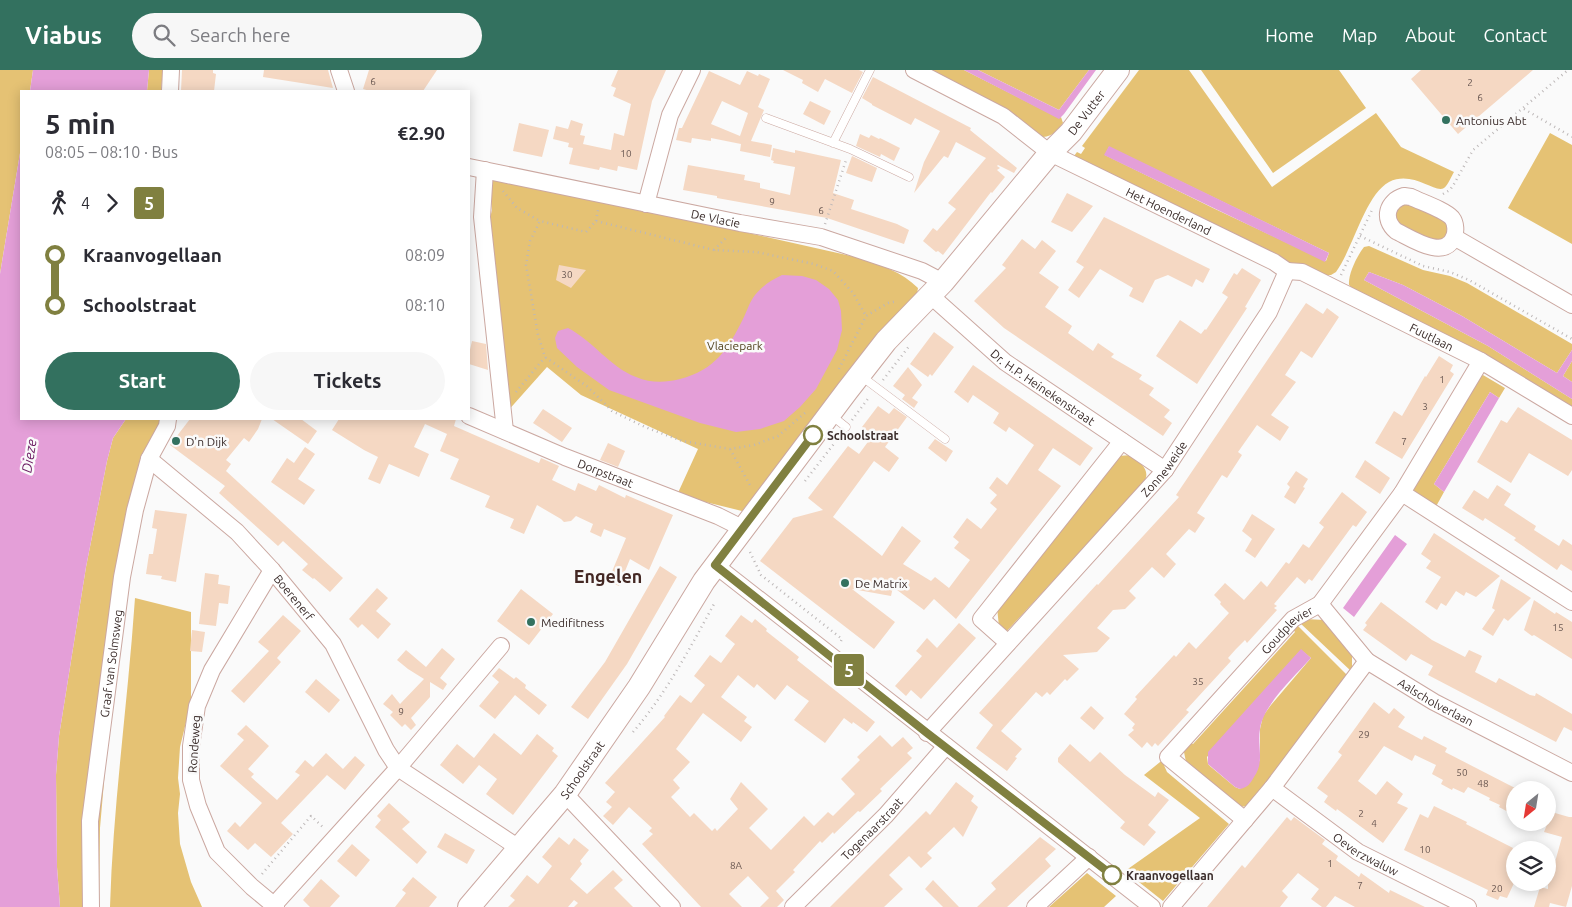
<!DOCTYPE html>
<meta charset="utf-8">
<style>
:root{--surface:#fff;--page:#f7f7f7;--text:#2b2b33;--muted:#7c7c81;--accent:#33715f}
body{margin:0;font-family:Ubuntu,sans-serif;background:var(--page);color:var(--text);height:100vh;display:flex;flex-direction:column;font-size:19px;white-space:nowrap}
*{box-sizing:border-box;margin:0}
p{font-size:16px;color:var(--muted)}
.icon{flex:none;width:28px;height:28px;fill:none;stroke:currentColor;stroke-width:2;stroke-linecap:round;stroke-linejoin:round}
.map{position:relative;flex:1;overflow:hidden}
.side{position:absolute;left:20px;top:20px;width:450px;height:330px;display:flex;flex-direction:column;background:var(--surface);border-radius:0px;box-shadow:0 2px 12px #0003}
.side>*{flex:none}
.badge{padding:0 10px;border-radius:4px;font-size:18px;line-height:32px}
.needle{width:32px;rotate:210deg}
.fabs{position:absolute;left:1506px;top:711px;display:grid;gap:10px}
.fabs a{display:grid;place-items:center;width:50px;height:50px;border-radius:50%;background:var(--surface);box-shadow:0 2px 12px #0003;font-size:25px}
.map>.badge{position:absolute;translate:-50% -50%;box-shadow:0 0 0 2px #fff}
.legs{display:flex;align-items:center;gap:8px;height:55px;padding:0 25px;font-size:16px}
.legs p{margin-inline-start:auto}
.summary{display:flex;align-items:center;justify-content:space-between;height:85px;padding:0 25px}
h1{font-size:28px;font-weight:700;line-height:38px}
.button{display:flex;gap:10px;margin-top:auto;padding:10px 25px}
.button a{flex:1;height:58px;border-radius:30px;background:var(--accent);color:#fff;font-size:20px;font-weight:700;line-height:58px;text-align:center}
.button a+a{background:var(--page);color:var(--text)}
ul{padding:0 25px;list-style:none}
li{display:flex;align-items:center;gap:18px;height:50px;font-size:19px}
li i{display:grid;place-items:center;width:8px;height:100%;margin:0 6px;background:currentColor}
li i::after{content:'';width:12px;height:12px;margin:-6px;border:4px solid;border-radius:50%;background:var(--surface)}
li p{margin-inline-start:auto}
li:first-child i{background:linear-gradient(#0000 50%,currentColor 0)}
li:last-child i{background:linear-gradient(currentColor 50%,#0000 0)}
header{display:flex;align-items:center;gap:30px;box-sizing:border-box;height:70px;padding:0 25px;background:var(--accent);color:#fff}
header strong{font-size:24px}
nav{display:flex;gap:28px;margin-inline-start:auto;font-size:18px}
.search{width:350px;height:45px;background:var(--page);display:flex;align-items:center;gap:12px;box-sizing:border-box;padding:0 18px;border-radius:28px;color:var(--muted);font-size:19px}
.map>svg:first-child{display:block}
.green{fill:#e5c274;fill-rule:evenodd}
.water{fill:#e49fd8}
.building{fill:#f5d8c3;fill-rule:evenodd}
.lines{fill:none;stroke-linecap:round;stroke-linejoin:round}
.lane-casing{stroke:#cba8a1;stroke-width:9}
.street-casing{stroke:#cba8a1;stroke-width:18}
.secondary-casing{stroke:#cba8a1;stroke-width:24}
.path{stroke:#bdb8b8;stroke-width:2.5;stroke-dasharray:1 4;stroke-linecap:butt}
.lane{stroke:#fff;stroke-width:8}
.street{stroke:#fff;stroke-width:16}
.secondary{stroke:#fff;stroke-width:22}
.line-1-casing{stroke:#fff;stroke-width:11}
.line-1{stroke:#808040;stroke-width:8}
.poi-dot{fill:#33715f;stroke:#fafafa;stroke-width:2}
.stop-1-dot{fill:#fff;stroke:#808040;stroke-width:2.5}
.labels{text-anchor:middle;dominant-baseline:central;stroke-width:5;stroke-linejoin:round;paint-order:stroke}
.number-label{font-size:10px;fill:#6a5852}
.street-label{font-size:12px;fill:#3c2e2c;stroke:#fafafa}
.poi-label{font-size:12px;fill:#3c2e2c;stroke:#fafafa;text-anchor:start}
.park-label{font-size:12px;fill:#544521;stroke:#fafafa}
.stop-label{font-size:12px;font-weight:bold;fill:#3c2e2c;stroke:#fafafa;text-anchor:start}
.water-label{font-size:14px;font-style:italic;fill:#6a1961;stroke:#fafafa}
.district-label{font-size:18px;font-weight:bold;fill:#432723;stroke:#fafafa}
</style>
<header>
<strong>Viabus</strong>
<div class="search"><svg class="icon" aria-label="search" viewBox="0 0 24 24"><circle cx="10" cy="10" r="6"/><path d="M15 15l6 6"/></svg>Search here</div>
<nav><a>Home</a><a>Map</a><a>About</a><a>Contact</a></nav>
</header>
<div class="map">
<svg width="1572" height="837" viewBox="0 0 1572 837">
<rect width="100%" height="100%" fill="#fafafa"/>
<!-- green -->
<path class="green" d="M0,0H33L30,21H21V77L0,204Z
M149,0H163L161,21H147Z
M929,0H964L1059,48L1061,47L1063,53C1057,61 1053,66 1043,67Z
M978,0H1089L1059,40Z
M1139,0H1189L1272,117L1376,43L1401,77L1454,102C1451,107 1448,115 1444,118C1435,124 1413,100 1389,112C1365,125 1353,179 1336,202L1331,205H1324L1287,194L1074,86L1077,82L1081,84L1085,78L1082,76ZM1109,77L1329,183L1326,191L1215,139L1105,85Z
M1201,0H1339L1366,38L1273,103Z
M1550,63L1572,75V174L1508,138Z
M489,105L860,188C881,195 902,202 918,218L917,224L742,441L677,425L698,379L581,325L547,297L506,343L490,148L492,140Z
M1401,134H1409L1443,150L1447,153L1449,161L1442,170C1428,171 1403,159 1395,148L1396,140Z
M1369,176L1423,200L1450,206L1467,213L1572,274V280L1557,303L1462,246L1403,215L1369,202L1364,210L1488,276L1572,329V339L1354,220L1349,215C1348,204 1357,186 1364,177Z
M1572,291V312L1563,306Z
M1483,305L1505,318L1499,328L1490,322L1434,414L1444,422L1433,442L1407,425L1476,309Z
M126,349H161L147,390L111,631L100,758L99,837H60L57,797L56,705L59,666L86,497L107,391L113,368Z
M1132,385C1141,394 1151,400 1144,412L1006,562L999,557L997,537L1118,386Z
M135,528L191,542V632L180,677L178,708L180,724L178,743L180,774L191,812L202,837H110C113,734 128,631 135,528Z
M1304,549L1325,550L1352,582V602L1299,552Z
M1296,554L1349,607L1251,736L1237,737L1187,697L1184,682L1185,674L1188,671L1193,674L1295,562L1292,558ZM1301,580L1311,588L1271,635L1263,646L1260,659V690L1240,719L1235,717L1211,697L1208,694L1207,687Z
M1165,688L1163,693L1167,702L1229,754L1163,831L1125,801L1200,748L1144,705Z
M1087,803L1116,826L1104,837H1049Z"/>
<!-- water -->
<path class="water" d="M33,0H149L147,21H30Z
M964,0H978L1059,40L1089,0H1096L1064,44L1059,49Z
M1109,76L1329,183L1325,192L1104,85Z
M21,77V349H126L113,368L107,391L86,497L59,666L56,705L57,797L60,837H0V204Z
M1369,202L1403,215L1462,246L1557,303L1572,280V291L1563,306L1572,312V329L1488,276L1364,210Z
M782,205L802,206L816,210L829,219L838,230L841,241L842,260L837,280L816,319L800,337L784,351L760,359L736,362L700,353L609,320L577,297L557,278L555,268L558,261L568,258C593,271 610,297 636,307C651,313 664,313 680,309C715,300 728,279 743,249C747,241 750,231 755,225C763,215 772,210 782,205Z
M1490,322L1499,328L1444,422L1434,414Z
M1395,465L1407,474L1354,547L1343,538Z
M1301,579L1311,588C1295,606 1263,635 1260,659C1257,676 1265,692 1254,707C1250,714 1248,717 1240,719L1235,717L1208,694V682Z"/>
<!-- building -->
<path class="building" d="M182,0H213V3L216,4L214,21H181Z
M264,0H328L333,18L263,7Z
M369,0H437L423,21H370L363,19Z
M618,0H666L652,31L637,100L618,96L617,101L600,97L599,100L569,94L573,78L568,77L569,73L553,69L556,56L568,59L571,50L583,54L580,65L585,66L583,74L611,80L614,63L624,66L631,34L613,26L616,18L611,16Z
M783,0H859L863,2L852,23L825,9L818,22L802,13L803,10Z
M1421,0H1533L1458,64L1411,9Z
M709,1L740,15L747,1L758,6L759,4L770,9L758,37L764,40L751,71L772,75L770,87L740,81L741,74L711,68V71L692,68L691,73L676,70L679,58H682ZM722,31L748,43L740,66L711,54Z
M873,7L971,58L970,60L1017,98L1014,103L998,95L997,96L1000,98L997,100L1005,107L992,123L991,122L943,185L938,181L936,182L923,171L933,158L937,161L956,139L948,133L986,88L956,72L948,88L944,86L914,123L924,92L940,61L915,48L911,55L872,35V34L862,28Z
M810,31L831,41L824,55L803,44Z
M519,53L549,60L542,87L513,81Z
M860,64L869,68L871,65L879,69L880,68L900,78L894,91L881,84L880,87L856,76Z
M773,78L795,83V80L841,90L833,123L854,130L851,139L897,154L909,160L904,174L827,148L717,128V126L683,120L688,95L745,105L744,110L760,113V118L790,125L795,97L773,93L774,91L771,90Z
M852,86L877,98L872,112L846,103Z
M1067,123L1093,136L1072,162L1051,152Z
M1104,147L1210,199L1203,213L1196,209L1192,217L1168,205L1155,210L1143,233L1129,226L1133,218L1100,199L1079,228L1068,220L1084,197L1076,192Z
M1022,169L1035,179L1042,170L1056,181L1039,203L1059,217L1045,237L1072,256L1068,263L1093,281L1098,273L1114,284L1111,287L1142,305L1139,309L1154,318L1149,325L1170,340L1164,347L1172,353L1163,366L1004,258L974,231L1006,198L1002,195Z
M559,195L575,198L586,200L571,218L556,210Z
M1242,198L1261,210L1245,237L1247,238L1197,314L1156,286L1180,250L1201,264L1205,259L1206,260L1228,227L1222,223L1234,203L1237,205Z
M1306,233L1323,244L1327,238L1339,247L1312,288L1301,281L1285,305L1296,312L1271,345L1289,357L1280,371L1257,355L1238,382L1242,385L1227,408L1222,405L1197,443L1205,448L1195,463L1189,459L1166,484L1176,494L1164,508L1152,497L1129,521L1136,528L1125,539L1113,540L1097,558L1110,568L1097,582L1063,585L1079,599L1067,611L1065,609L1050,625L1047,622L1042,627L1036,622L1001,661L1022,679L1015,687L1017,688L1007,701L976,678L993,655L979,643L1097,514L1098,515L1179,427L1176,425Z
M934,262L954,277L932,306L930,304L928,307L910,294Z
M472,271L486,274L488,300L469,294V284Z
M1439,286L1453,295L1450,301L1454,304L1402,389L1375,373L1394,341L1402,346L1425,306L1426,307Z
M973,295L1093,378L1080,396L1053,378L1038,400L1061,416L956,549L934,529L924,540L893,517L891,526L852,519L895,552L874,579L760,491L793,448L823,440L808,428L848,376L859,384L873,365L862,357L878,336L889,344L894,338L907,347L885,377L899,388L889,402L874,391L833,447L882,486L902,456L921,471L903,494L931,511L935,507L949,518L970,490L954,478L959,472L953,467L967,448L981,459L997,439L990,433L997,425L989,418L997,407L1007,415L1034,375L1009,357L1006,362L993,353L999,343L973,325L968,333L954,322Z
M908,297L922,315L912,328L918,332L914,338L902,329L905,325L893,316Z
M1518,337L1572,370V400L1568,406L1529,383L1511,413L1477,392L1501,350L1507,353Z
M543,339L572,358L562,372L533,353Z
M190,349H262L258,359L249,372L244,368L226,390L231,394L226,401L343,508L330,522L314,508L313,509L302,500L308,494L283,471L278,476L219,423L225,416L170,375Z
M272,349H301L317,361L308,374Z
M339,349H456L454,356L539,393L541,388L559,396L552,410L575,421L578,413L596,421L599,415L625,428L626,425L673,445L649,500L630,489L619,516L608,511L626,468L604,459L601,467L590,462L593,454L576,446L571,451L564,452L561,449L537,435L524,464L510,458L514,449L485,437L490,426L450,409L459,389L440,381L447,364L425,354L414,377L429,384L419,407L389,394L380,414L368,409L378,387L364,380L332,360Z
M935,369L953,381L946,392L928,378Z
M608,373L625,381L618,397L600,390Z
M305,377L315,384L298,409L315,420L304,435L271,412L287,388L294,393Z
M1365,390L1390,408L1380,424L1355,407Z
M1296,401L1308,409L1303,417L1305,418L1295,434L1284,427L1290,417L1287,414Z
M1497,415L1511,424L1504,435L1536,456L1534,460L1559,476L1563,469L1572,475V501L1561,494L1557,500L1514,470L1516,468L1485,448L1483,451L1462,438L1474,420L1488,429Z
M1342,422L1367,442L1356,457L1353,455L1312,511L1309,509L1305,514L1297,507L1274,534L1277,536L1274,538L1277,540L1247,573L1245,570L1236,579L1228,588L1231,591L1186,640L1189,642L1158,676L1155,673L1152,677L1147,672L1142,678L1128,665L1134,660L1132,658L1135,654L1124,644L1137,629L1135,627L1174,585L1176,587L1189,572L1196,579L1229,543L1220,534L1221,532L1214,525L1225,513L1244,530L1261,511L1267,517L1286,492L1289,494L1303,474L1309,478L1324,457L1319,453Z
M155,440L187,444L176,512L161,509L162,506L146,504L149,484H153L157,459L152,458Z
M1252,444L1275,459L1255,488L1245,481L1252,469L1242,461Z
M1434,463L1478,492L1500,506L1476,527L1466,522L1464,526L1456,521L1446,536L1441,533L1437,540L1425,532L1441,507L1426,498L1431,491L1421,484Z
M660,496L677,507L627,594L588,649L571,637L605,592Z
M205,503L219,505L218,514L230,516L228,534L219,533L216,556L199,554Z
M1501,509L1531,528L1508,551L1504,548L1493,566L1482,559L1495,540L1492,538Z
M377,518L388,528L376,541L391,554L378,569L362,554L358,558L349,549Z
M521,519L553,544L529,575L497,551Z
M1534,530L1555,544L1556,542L1572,552V589L1534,565L1532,566L1524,560Z
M1381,532L1432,570L1465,587L1469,580L1482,586L1475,602L1496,613L1499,608L1530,625L1535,626L1536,623L1572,644V661L1564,657L1556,672L1428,605L1433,596L1411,584L1406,591L1363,560L1367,555L1365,553Z
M283,545L301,561L277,588L281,592L244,633L231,621L269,581L258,572Z
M741,545L752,553L755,549L767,559L766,561L799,587L797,590L875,652L867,662L853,652L852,654L844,648L825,673L794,650L809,631L799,624L787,615L775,630L757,614L754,618L738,605L721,627L747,647L744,651L752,657L741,672L703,643L676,679L690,692L673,710L680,718L671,727L690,747L694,743L712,761L715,758L717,761L738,739L730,729L741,712L768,739L749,758L771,780L804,746L814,756L828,742L833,746L855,724L841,709L860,690L857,687L880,665L892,677L903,667L913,678L907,683L912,688L880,719L882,721L860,742L858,741L834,764L833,762L822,773L820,771L793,800L795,802L769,828L748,806L729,824L742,837H701L642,774L653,764L649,761L652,758L629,737L613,755L603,746L612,737L606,732L615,722L605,713L665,647L664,646L680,625L691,633L705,615L694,606L710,585L721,593L735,574L725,566Z
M959,553L976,568L921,629L911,620L906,626L895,616L922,586L916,581L927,568L937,578Z
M192,560L205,562L202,582L190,581Z
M442,578L455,589L440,608L447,614L443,620L430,612V627L411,648L416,655L411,660L405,654L402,657L390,645L393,642L383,634L392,624L400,634L424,609L408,599L397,590L406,580L426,597Z
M499,598L514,609L516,607L526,615L525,618L547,635L539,645L515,625L495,649L479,636L499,612L492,606Z
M316,609L340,630L329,643L305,622Z
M1374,632L1389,644L1394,638L1405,647L1398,657L1422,670L1424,666L1447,678L1445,682L1515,718V733L1510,743L1499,737L1500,735L1489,730L1490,728L1468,717L1464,723L1453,718L1452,720L1441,714L1443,710L1432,704L1436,695L1415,685L1412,691L1384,676L1358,711L1376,725L1387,711L1403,724L1397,733L1408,738L1383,773L1337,739L1336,741L1324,732L1328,726L1317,718L1342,685L1338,682Z
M1091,636L1104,648L1094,660L1080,648Z
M246,655L269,676L248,699L254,704L251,707L277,730L300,705L295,702L305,690L313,697L326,683L343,699L355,686L365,695L345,720L327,705L281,753L293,764L271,787L255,773L248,780L227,761L235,752L240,757L262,733L220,696L244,670L237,664Z
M494,663L521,685L537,664L554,678L552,681L558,686L513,745L486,724L497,709L479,695L463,714L440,695L457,674L474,688Z
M1070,674L1090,692L1100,682L1125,705L1155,727L1158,722L1169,730L1148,755L1156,762L1144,776L1120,758L1125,752L1058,692V688Z
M956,712L974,726L971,731L978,737L963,767L954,757L927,783L932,788L921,798L909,786L889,805L903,819L884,837H830L926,741L930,745Z
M389,733L410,752L402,759L427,782L417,794L375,757L381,750L377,746Z
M1434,736L1467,752L1466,754L1515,779V811L1507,828L1500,826L1498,830L1486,825L1488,820L1404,780L1420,744L1428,748Z
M1548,741L1569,747H1572V816L1566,837L1550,833L1549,837H1534L1540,817L1548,819V789L1555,792L1562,767L1544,762L1548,752Z
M1287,747L1291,751L1294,747L1325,770L1322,774L1338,786L1336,790L1359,807L1361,803L1389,823L1390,820L1425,837H1355L1335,826L1326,837H1322L1311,829L1319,819L1298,803L1282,821L1288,827L1280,837H1207L1242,795L1245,798Z
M445,763L475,780L467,794L437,777Z
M559,767L569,775L574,768L589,780L580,791L582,794L570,809L587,824L613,800L623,810L614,818L633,837H574L578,833L574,830L568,837H508L515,830L510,826L527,805L538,814L552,796L542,787Z
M1040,767L1056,779L1045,789L1051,796L1007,837H977L996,819L991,813Z
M352,774L370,790L356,807L337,791Z
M413,807L437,827L429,837H395L406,823L402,820Z
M321,809L340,826L330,837H310L303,830Z
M933,810L959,837H943L925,819Z
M776,821L784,830L777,837H760Z"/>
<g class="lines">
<!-- lane casing -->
<g class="lane-casing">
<path id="lane" d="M766,48L850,79L909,107
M833,73L870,0
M861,306L945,369
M831,345L846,357"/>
</g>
<!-- street casing -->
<g class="street-casing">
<g id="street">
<path d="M339,0L346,21"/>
<path id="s1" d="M914,0L1003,46L1050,83L1274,192L1287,201"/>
<path d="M170,21L171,0"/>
<path id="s2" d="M469,97L740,153L821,167L922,201L943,212"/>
<path d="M485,100L482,147L505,361"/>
<path d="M1404,126L1411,127C1421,132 1445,140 1452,148C1456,153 1456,162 1454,167C1444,191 1411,168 1396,161C1382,149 1387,131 1404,126Z"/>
<path d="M646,134L670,45L692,0"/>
<path d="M1454,167L1572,235"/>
<path id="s3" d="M1287,201L1302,202L1481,291L1572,346"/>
<path id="s4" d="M930,225L1005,292L1165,400"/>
<path id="s5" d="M469,346L565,387L718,446L742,458"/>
<path id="s6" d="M149,389L237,462L272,500L333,574L386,680L398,698L519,778"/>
<path d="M1402,423L1572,532"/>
<path d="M715,495L1152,837"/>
<path d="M272,500L212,600L197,636L191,676V710L198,736L217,782L252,817L276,837"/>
<path id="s7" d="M1320,534L1367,591L1434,632L1572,703"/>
<path d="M1008,573L981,549L1122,371"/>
<path id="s8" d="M927,663L1165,400L1269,242L1287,201"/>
<path id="s9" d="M1272,718L1358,782L1468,837"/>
<path d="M565,724L672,837"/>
<path id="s10" d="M1245,750L1168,687L1293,549L1320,534L1402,423L1481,291"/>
<path d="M274,835L398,698L501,576"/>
<path id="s11" d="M91,837L90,751L122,507L135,440L149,389L167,356L168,349"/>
<path id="s12" d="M793,837L886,745L946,676"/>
<path d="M1035,837L1089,787"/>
<path d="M1171,837L1272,718L1367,591"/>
</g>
</g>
<!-- secondary casing -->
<g class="secondary-casing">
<g id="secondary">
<path id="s13" d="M469,837L565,724L639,617L704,511L847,321L886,271L943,212L1050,83L1071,62L1118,0"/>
</g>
</g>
<!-- path -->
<path class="path" d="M1524,39L1572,67
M503,121L517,138L540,151
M1443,124L1450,120L1454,114L1473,80L1568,0
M596,151L598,140
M825,154L846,90
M1360,166L1423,196L1450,202L1469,210L1572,269
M714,180L727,167
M1341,205L1372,140
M839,299L866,246L888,233L897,231
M883,310L910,275
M516,322L545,287
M805,343L778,366L754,375L730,379L682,371L645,357L612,341L588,317L545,287L538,265L526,195L530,171L540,151L586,162L596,151L714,180L756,182L814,194L833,201L853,223L866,246
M852,350L870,326
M730,379L751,417
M805,411L840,366
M750,482L761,505L842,569L840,573
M633,662C666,624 690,578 714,534
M262,804L311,746L324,758"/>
<!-- lane -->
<use href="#lane" class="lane"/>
<!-- street -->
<use href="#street" class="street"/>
<!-- secondary -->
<use href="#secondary" class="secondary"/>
</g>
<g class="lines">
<!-- line-1 casing -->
<g class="line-1-casing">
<path id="line-1" d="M813,365L715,495L927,663L1112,805"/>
</g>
<!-- line-1 -->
<use href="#line-1" class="line-1"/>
</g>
<!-- markers -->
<g class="poi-dot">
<circle cx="1446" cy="50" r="5"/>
<circle cx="176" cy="371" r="5"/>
<circle cx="845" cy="513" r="5"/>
<circle cx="531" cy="552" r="5"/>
</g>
<g class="stop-1-dot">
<circle cx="813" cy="365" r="9"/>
<circle cx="1112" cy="805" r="9"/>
</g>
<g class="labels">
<!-- number labels -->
<g class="number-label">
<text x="373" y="11">6</text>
<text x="1470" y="12">2</text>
<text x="1480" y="27">6</text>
<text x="626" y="83">10</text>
<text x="772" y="131">9</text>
<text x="821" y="140">6</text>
<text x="567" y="204">30</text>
<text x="1442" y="309">1</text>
<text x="1425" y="336">3</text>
<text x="1404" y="371">7</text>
<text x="1558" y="557">15</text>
<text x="1198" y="611">35</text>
<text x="401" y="641">9</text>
<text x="1364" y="664">29</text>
<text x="1462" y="702">50</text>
<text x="1483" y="713">48</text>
<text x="1361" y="743">2</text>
<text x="1374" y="753">4</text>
<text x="1425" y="779">10</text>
<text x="1330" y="793">1</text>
<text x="736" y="795">8A</text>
<text x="1360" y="815">7</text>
<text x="1497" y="818">20</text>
</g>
<!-- street labels -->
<g class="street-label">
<text stroke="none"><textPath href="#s13" startOffset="1008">De Vutter</textPath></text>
<text stroke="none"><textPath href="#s1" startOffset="292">Het Hoenderland</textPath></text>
<text stroke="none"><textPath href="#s2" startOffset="252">De Vlacie</textPath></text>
<text stroke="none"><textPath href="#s3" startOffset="160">Fuutlaan</textPath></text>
<text stroke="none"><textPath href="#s4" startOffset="146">Dr. H.P. Heinekenstraat</textPath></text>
<text stroke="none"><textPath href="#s8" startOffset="355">Zonneweide</textPath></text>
<text stroke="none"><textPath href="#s5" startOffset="148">Dorpstraat</textPath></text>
<text stroke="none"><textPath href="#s6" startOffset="201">Boerenerf</textPath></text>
<text stroke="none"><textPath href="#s10" startOffset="274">Goudplevier</textPath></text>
<text stroke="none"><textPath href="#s11" startOffset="245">Graaf van Solmsweg</textPath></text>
<text stroke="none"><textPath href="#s7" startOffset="154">Aalscholverlaan</textPath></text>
<text transform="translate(194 674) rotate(-86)">Rondeweg</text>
<text stroke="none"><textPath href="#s13" startOffset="178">Schoolstraat</textPath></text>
<text stroke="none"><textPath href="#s12" startOffset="111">Togenaarstraat</textPath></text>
<text stroke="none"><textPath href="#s9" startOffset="115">Oeverzwaluw</textPath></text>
</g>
<!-- poi labels -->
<g class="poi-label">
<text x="1456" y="50">Antonius Abt</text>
<text x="186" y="371">D'n Dijk</text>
<text x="855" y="513">De Matrix</text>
<text x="541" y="552">Medifitness</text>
</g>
<!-- park labels -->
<g class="park-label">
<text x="735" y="275">Vlaciepark</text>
</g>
<!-- stop labels -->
<g class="stop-label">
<text x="827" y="365">Schoolstraat</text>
<text x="1126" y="805">Kraanvogellaan</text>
</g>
<!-- water labels -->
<g class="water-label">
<text transform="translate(29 386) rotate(-81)">Dieze</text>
</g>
<!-- district labels -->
<g class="district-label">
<text x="608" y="506">Engelen</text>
</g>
</g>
</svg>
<div class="fabs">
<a><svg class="needle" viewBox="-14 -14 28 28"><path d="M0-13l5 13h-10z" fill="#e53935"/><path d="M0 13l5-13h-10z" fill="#7c7c81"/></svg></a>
<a><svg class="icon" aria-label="layers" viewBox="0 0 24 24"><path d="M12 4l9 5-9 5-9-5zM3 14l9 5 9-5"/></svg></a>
</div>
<b class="badge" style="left:849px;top:600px;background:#808040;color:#fff">5</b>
<section class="side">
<div class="summary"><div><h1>5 min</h1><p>08:05 – 08:10 · Bus</p></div><b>€2.90</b></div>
<div class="legs"><svg class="icon" aria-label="walk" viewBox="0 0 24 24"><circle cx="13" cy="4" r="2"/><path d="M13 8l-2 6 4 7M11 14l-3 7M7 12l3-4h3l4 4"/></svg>4<svg class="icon" aria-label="forward" viewBox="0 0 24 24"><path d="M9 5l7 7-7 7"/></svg><b class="badge" style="background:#808040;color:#fff">5</b></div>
<ul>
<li><i style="color:#808040"></i><b>Kraanvogellaan</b><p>08:09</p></li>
<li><i style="color:#808040"></i><b>Schoolstraat</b><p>08:10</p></li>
</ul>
<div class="button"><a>Start</a><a>Tickets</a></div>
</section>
</div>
